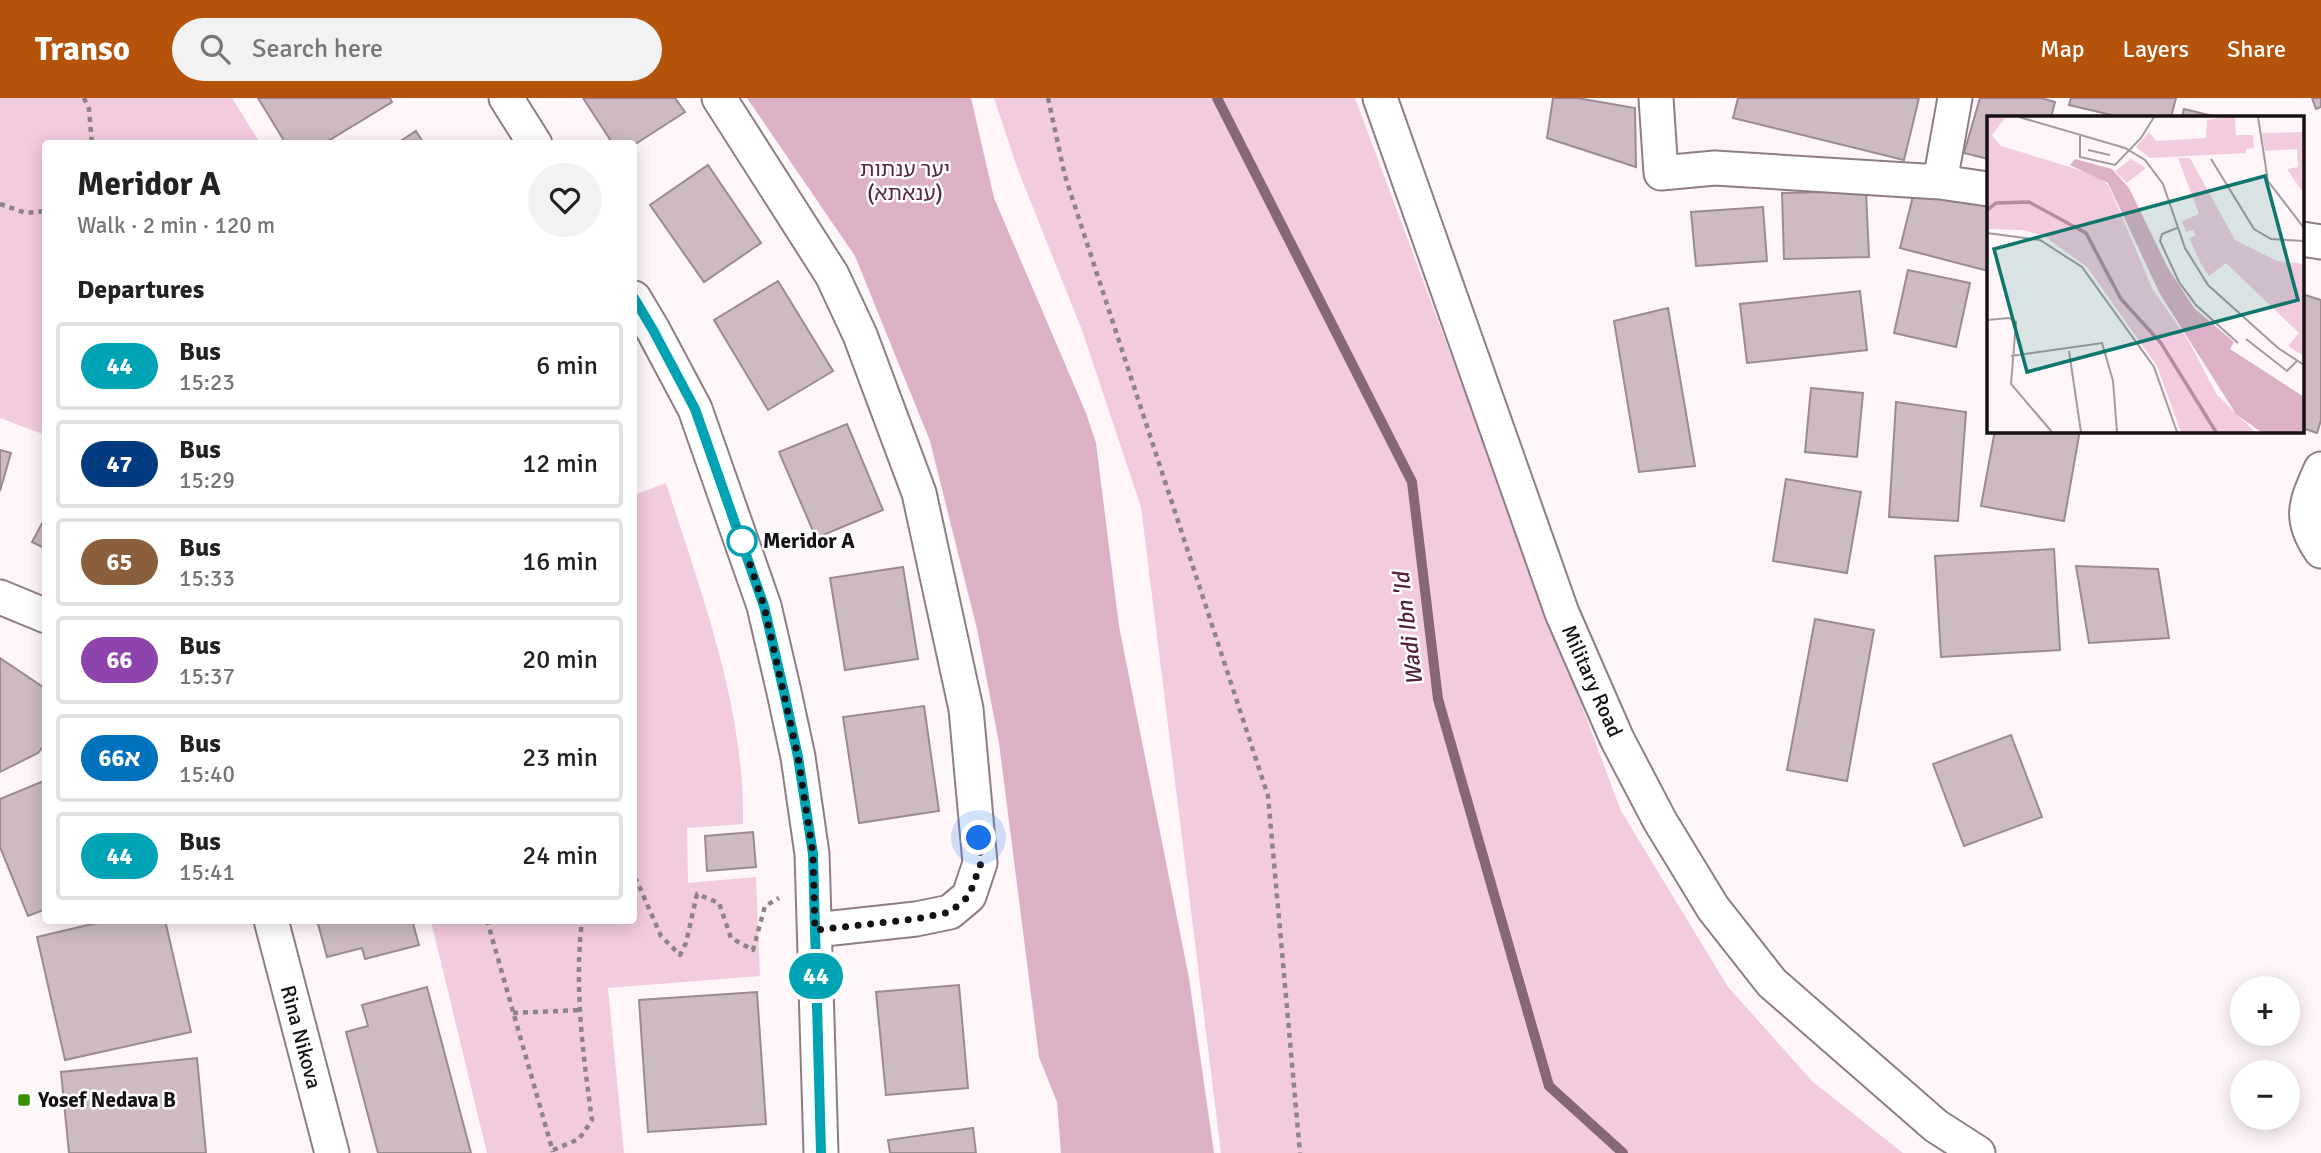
<!DOCTYPE html>
<meta charset="utf-8">
<style>
:root{--surface:#fff;--page:#f2f2f2;--text:#222;--muted:#767676;--line:#e0e0e0;--accent:#b45309}
body{margin:0;font-family:Signika,"Noto Sans Hebrew",sans-serif;background:var(--page);color:var(--text);height:100vh;display:flex;flex-direction:column;font-size:26px;white-space:nowrap}
*{box-sizing:border-box;margin:0}
p{font-size:23px;color:var(--muted)}
.icon{flex:none;width:38px;height:38px;fill:none;stroke:currentColor;stroke-width:2;stroke-linecap:round;stroke-linejoin:round}
.map{position:relative;flex:1;overflow:hidden}
.details{position:absolute;left:42px;top:42px;width:595px;height:784px;display:flex;flex-direction:column;background:var(--surface);border-radius:7px;box-shadow:0 4px 18px #0003}
.details>*{flex:none}
.badge{padding:0 14px;border-radius:23px;font-size:24px;line-height:46px}
.tools{position:absolute;left:2230px;top:878px;display:grid;gap:14px}
.tools a{display:grid;place-items:center;width:70px;height:70px;border-radius:50%;background:var(--surface);box-shadow:0 4px 18px #0003;font-size:35px}
.you{position:absolute;width:35px;height:35px;margin:-18px;border:5px solid #fff;border-radius:50%;background:#1a73e8;box-shadow:0 0 0 10px #1a73e833}
.map>.badge{position:absolute;translate:-50% -50%;box-shadow:0 0 0 4px #fff}
h2{padding:0 35px;font-size:26px;line-height:63px}
.round{display:grid;place-items:center;flex:none;width:74px;height:74px;border-radius:37px;background:var(--page)}
.overview{display:flex;align-items:center;justify-content:space-between;height:119px;padding:0 35px}
h1{font-size:33px;font-weight:700;line-height:52px}
ul{padding:0;list-style:none}
li{display:flex;align-items:center;gap:21px;height:88px;margin:0 14px 10px;padding:0 21px;border:4px solid var(--line);border-radius:7px}
li div{flex:1}
li b{display:block;font-size:26px}
li em{font-style:normal}
li .badge{min-width:77px;font-weight:700;text-align:center}
header{display:flex;align-items:center;gap:42px;box-sizing:border-box;height:98px;padding:0 35px;background:var(--accent);color:#fff}
header strong{font-size:33px}
nav{display:flex;gap:38px;margin-inline-start:auto;font-size:24px}
.search{width:490px;height:63px;background:var(--page);display:flex;align-items:center;gap:18px;box-sizing:border-box;padding:0 24px;border-radius:38px;color:var(--muted);font-size:26px}
.map>svg:first-child{display:block}
.green{fill:#f3cbde}
.forest{fill:#dcb1c6}
.lines{fill:none;stroke-linecap:round;stroke-linejoin:round}
.stream{stroke:#866776;stroke-width:10}
.building{fill:#cdbac3;stroke:#9c8a92;stroke-width:2}
.minor-casing{stroke:#8f7d85;stroke-width:37}
.path{stroke:#8c8488;stroke-width:4.5;stroke-dasharray:5 5;stroke-linecap:butt}
.minor{stroke:#fff;stroke-width:33}
.line-casing{stroke:#fff;stroke-width:16}
.line{stroke:#00a3b4;stroke-width:10}
.walk{stroke:#171014;stroke-width:7;stroke-dasharray:0 12.6}
.stop-dot{fill:#fff;stroke:#00a3b4;stroke-width:3.5}
.poi-dot{fill:#389100;stroke:#fff;stroke-width:2.5}
.labels{text-anchor:middle;dominant-baseline:central;stroke-width:5;stroke-linejoin:round;paint-order:stroke}
.park-label{font-size:21px;fill:#592441;stroke:#fff}
.stop-label{font-size:21px;font-weight:bold;fill:#171014;stroke:#fff;text-anchor:start}
.street-label{font-size:21px;fill:#171014;stroke:#fff}
.poi-label{font-size:21px;font-weight:bold;fill:#171014;stroke:#fff;text-anchor:start}
.water-label{font-size:23px;font-style:italic;fill:#55203d;stroke:#fff}
.inset-river{fill:none;stroke:#b58ca0;stroke-width:3.5}
.inset-road{fill:none;stroke:#a29a9d;stroke-width:2}
.view{fill:#0f766e;fill-opacity:0.15;stroke:#0f766e;stroke-width:3.5}
.inset-edge{fill:none;stroke:#171014;stroke-width:3.5}
</style>
<header>
<strong>Transo</strong>
<div class="search"><svg class="icon" aria-label="search" viewBox="0 0 24 24"><circle cx="10" cy="10" r="6"/><path d="M15 15l6 6"/></svg>Search here</div>
<nav><a>Map</a><a>Layers</a><a>Share</a></nav>
</header>
<div class="map">
<svg width="2321" height="1055" viewBox="0 0 2321 1055">
<rect width="100%" height="100%" fill="#fef6f9"/>
<!-- green -->
<path class="green" d="M0,0H232L260,45L46,46L45,337L0,320Z
M994,0H1355L1621,713L1728,889L1813,984L1903,1055H1221L1141,409L1083,235L1018,72Z
M666,385C701,495 745,609 743,726L687,730L688,785L756,779L760,878L608,890L624,1055H487L431,823L634,822V397Z"/>
<!-- forest -->
<path class="forest" d="M747,0H971L994,100L1086,315L1096,345L1119,528L1189,880L1214,1055H1061L1057,1004L1039,959L999,645L977,531L930,343L855,158Z"/>
<g class="lines">
<!-- stream -->
<path class="stream" d="M1217,0L1412,384L1438,601L1549,988L1623,1055"/>
</g>
<!-- building -->
<path class="building" d="M258,0H390L392,4L323,46H286Z
M583,0H675L685,14L634,47V46H613Z
M1553,0H1577L1635,10L1636,69L1547,40Z
M1738,0H1919L1904,62L1733,20Z
M1980,0H2041L2055,4L2051,19H1988V61L1964,55Z
M2071,0H2176L2171,19H2120L2069,7Z
M2312,0H2321V9L2316,11Z
M2184,11L2217,19H2182Z
M416,33L424,46H396Z
M708,67L761,145L704,184L650,107Z
M1916,86L1988,105V173L1900,150Z
M1866,93L1869,159L1784,161L1782,95Z
M1763,109L1767,163L1696,168L1691,114Z
M1908,172L1970,185L1956,249L1894,235Z
M778,183L833,273L768,312L714,222Z
M1860,193L1867,252L1747,265L1740,206Z
M2302,196L2321,202V322L2317,335L2302,330Z
M1668,210L1695,368L1639,374L1614,223Z
M1811,290L1863,295L1857,359L1805,354Z
M1896,304L1966,314L1958,423L1889,419Z
M847,326L883,412L816,440L779,354Z
M1995,332H2080L2064,423L1981,408Z
M0,352L11,355L0,393Z
M1786,381L1861,394L1847,475L1773,463Z
M46,418V451L32,444Z
M2054,451L2060,552L1941,559L1935,458Z
M2076,468L2158,471L2169,540L2089,545Z
M903,469L918,561L845,572L830,480Z
M1815,521L1874,532L1847,683L1787,672Z
M0,560L46,591V645L38,655L0,674Z
M924,608L939,713L859,725L843,619Z
M2011,637L2042,719L1964,748L1933,666Z
M46,682V811L28,818L0,749V701Z
M753,734L756,769L707,773L705,738Z
M109,822H165L191,934L65,962L37,839Z
M317,822H412L419,847L365,861L362,850L327,859Z
M959,887L968,990L886,997L876,894Z
M427,889L471,1055H378L346,934L368,928L362,907Z
M757,894L766,1026L648,1034L639,902Z
M197,960L206,1055H69L61,974Z
M973,1030L976,1055H890L888,1042Z"/>
<g class="lines">
<!-- minor casing -->
<g class="minor-casing">
<path id="minor" d="M506,0L535,46
M719,0L832,177L860,237L919,395L966,611L980,765L969,798L950,814L916,821L815,832
M1380,0L1562,515L1617,641L1660,723L1713,810L1772,885L1936,1028L1978,1055
M1656,0L1661,75L1715,70L1940,84L1988,91
M1940,84L1955,0
M2302,141L2321,144
M634,200L653,232L695,311L764,508L784,594L798,659L812,756L821,1055
M2321,371C2306,405 2298,420 2321,453
M0,499L46,518
M271,822L332,1055"/>
</g>
<!-- path -->
<path class="path" d="M84,0L89,11L92,46
M1048,0L1065,78L1268,698L1300,1055
M0,106L26,115L46,113
M634,780L637,783L661,838L680,857L686,845L697,796L719,805L731,840L753,852L765,808L779,800
M487,822L553,1054
M513,915L581,912
M553,1052L579,1041L592,1022C583,957 574,889 582,822"/>
<!-- minor -->
<use href="#minor" class="minor"/>
</g>
<g class="lines">
<!-- line casing -->
<g class="line-casing">
<path id="line" d="M634,200L653,232L695,311L764,508L784,594L798,659L813,756L821,1055"/>
</g>
<!-- line -->
<use href="#line" class="line"/>
<!-- walk -->
<path class="walk" d="M742,443L738,431L764,508L798,659L813,756L815,832L916,821L950,814L969,798L981,765L979,740"/>
</g>
<!-- markers -->
<circle class="stop-dot" cx="742" cy="443" r="14"/>
<rect class="poi-dot" x="17" y="995" width="14" height="14" rx="3.5"/>
<g class="labels">
<!-- park labels -->
<g class="park-label">
<text x="905" y="71">יער ענתות<tspan x="905" dy="24">(ענאתא)</tspan></text>
</g>
<!-- stop labels -->
<g class="stop-label">
<text x="763" y="443">Meridor A</text>
</g>
<!-- street labels -->
<g class="street-label">
<text transform="translate(1592 583) rotate(66)">Military Road</text>
<text transform="translate(301 939) rotate(75)">Rina Nikova</text>
</g>
<!-- poi labels -->
<g class="poi-label">
<text x="38" y="1002">Yosef Nedava B</text>
</g>
<!-- water labels -->
<g class="water-label">
<text transform="translate(1408 531) rotate(-97)">Wadi Ibn 'Id</text>
</g>
</g>
<!-- overview -->
<g transform="translate(1987 18)">
<rect width="317" height="317" fill="#fef6f9"/>
<path d="M0,1L18,2L5,19L14,30L109,59L122,70L165,172L201,224L230,279L268,316H194L170,250L100,151L57,120L36,114L0,113ZM236,1H248L249,19H266L267,32L259,33V37L163,42L149,31L162,16L169,25L219,22L220,4ZM317,16V78L300,53L311,51L310,33L278,35L275,17ZM191,42H203L248,124L290,145L317,148V240L301,230L312,217L239,147L222,160L214,148L202,122L208,120L207,114L199,116L195,105L212,98ZM144,43L159,52L140,67L128,55Z" fill="#f3cbde"/>
<path d="M88,43L125,53L142,72L181,152L207,192L247,226L243,233L317,281V316H274L249,298L173,178L121,67L83,49Z" fill="#dcb1c6"/>
<path class="inset-river" d="M0,94L9,87L42,86L99,117L134,183L174,227L229,316"/>
<path class="inset-road" d="M32,1L138,32L158,44L176,68L198,132L221,169L291,232L317,249M271,1L281,65L317,112M93,20V41L128,49L154,22L167,1M101,34L123,39M224,43L267,113L284,123L317,125M190,112L175,118L173,125L192,166L209,189L251,227M0,117L53,124L95,151L167,251L190,316M0,204L22,202L29,206L24,268L65,316M259,223L300,255L310,245M82,235L94,316M24,240L115,227L126,265L130,316"/>
<path class="view" d="M278,60L311,184L40,256L7,133Z"/>
<rect width="317" height="317" class="inset-edge"/>
</g>
</svg>
<div class="tools">
<a>+</a>
<a>−</a>
</div>
<div class="you" style="left:979px;top:740px"></div>
<b class="badge" style="left:816px;top:878px;background:#00a3b4;color:#fff">44</b>
<section class="details">
<div class="overview"><div><h1>Meridor A</h1><p>Walk · 2 min · 120 m</p></div><a class="round"><svg class="icon" aria-label="heart" viewBox="0 0 24 24"><path d="M12 20l-8-8c-3-5 5-10 8-4 3-6 11-1 8 4z"/></svg></a></div>
<h2>Departures</h2>
<ul>
<li><span class="badge" style="background:#00a3b4;color:#fff">44</span><div><b>Bus</b><p>15:23</p></div><em>6 min</em></li>
<li><span class="badge" style="background:#003b80;color:#fff">47</span><div><b>Bus</b><p>15:29</p></div><em>12 min</em></li>
<li><span class="badge" style="background:#8b5e3c;color:#fff">65</span><div><b>Bus</b><p>15:33</p></div><em>16 min</em></li>
<li><span class="badge" style="background:#8e44ad;color:#fff">66</span><div><b>Bus</b><p>15:37</p></div><em>20 min</em></li>
<li><span class="badge" style="background:#0072bc;color:#fff">66א</span><div><b>Bus</b><p>15:40</p></div><em>23 min</em></li>
<li><span class="badge" style="background:#00a3b4;color:#fff">44</span><div><b>Bus</b><p>15:41</p></div><em>24 min</em></li>
</ul>
</section>
</div>
